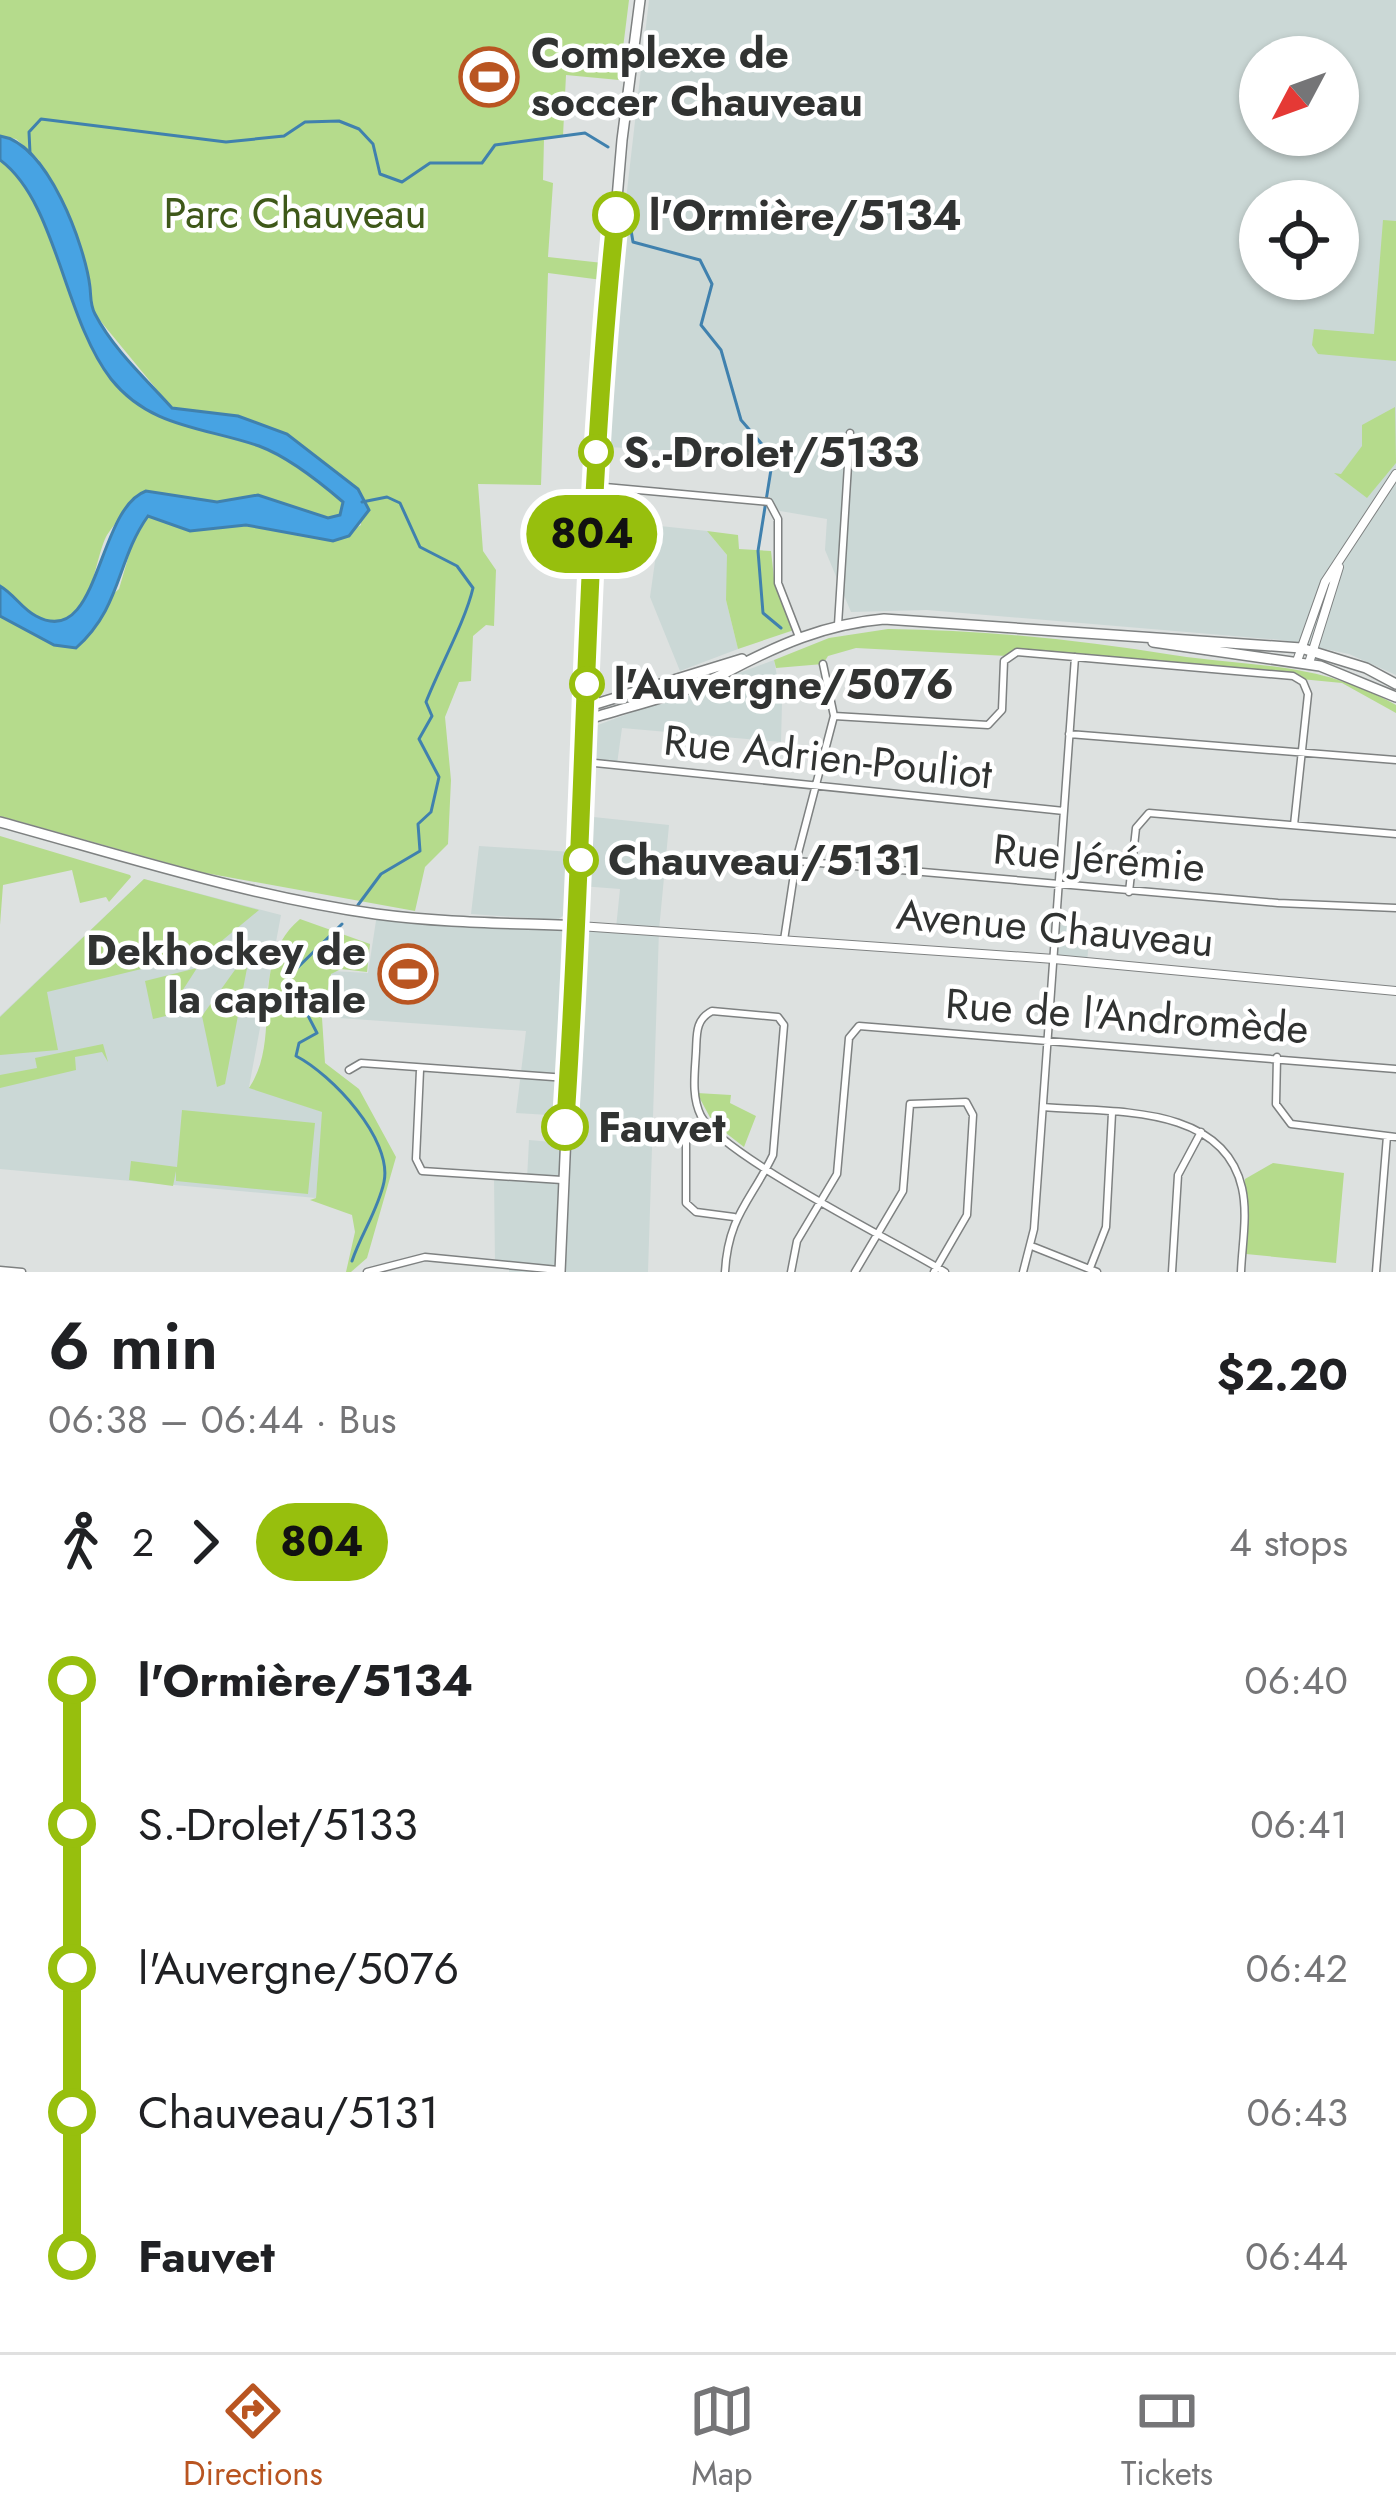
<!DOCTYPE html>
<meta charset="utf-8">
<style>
:root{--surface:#fff;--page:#f2f2f2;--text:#202124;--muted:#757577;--line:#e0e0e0;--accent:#b95521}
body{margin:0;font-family:Jost,sans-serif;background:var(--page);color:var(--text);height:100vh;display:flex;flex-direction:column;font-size:45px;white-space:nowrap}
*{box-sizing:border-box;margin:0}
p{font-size:39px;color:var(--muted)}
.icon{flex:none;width:66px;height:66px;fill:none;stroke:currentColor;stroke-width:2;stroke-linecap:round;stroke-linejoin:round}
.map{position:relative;height:1272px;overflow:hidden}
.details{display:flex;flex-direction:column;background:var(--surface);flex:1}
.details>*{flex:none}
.badge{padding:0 24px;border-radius:39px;font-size:42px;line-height:78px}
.needle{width:78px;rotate:229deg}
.tools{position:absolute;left:1239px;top:36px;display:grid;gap:24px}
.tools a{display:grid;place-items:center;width:120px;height:120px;border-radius:50%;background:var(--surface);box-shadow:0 3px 9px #0004;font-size:60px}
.map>.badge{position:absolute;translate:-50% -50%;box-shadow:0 0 0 6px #fff}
.legs{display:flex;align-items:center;gap:18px;height:132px;padding:0 48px;font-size:39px}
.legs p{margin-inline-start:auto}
.summary{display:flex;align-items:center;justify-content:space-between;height:204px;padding:0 48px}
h1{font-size:66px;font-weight:600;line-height:90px}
ul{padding:0 48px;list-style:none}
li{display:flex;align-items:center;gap:42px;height:144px;font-size:45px}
li i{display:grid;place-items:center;width:18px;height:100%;margin:0 15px;background:currentColor}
li i::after{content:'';width:30px;height:30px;margin:-15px;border:9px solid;border-radius:50%;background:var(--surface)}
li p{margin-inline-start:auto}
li:first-child i{background:linear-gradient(#0000 50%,currentColor 0)}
li:last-child i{background:linear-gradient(currentColor 50%,#0000 0)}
.menu{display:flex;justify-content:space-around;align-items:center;height:168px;border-top:3px solid var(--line);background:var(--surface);font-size:33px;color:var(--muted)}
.menu a{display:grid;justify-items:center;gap:6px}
.menu .current{color:var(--accent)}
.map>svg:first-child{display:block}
.built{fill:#cbd8d6;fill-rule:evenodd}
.green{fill:#b5db8c}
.water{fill:#47a3e3;stroke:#4081ae;stroke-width:3}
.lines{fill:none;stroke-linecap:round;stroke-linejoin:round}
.stream{stroke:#4081ae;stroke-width:3}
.minor-casing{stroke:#7e8181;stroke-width:9}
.tertiary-casing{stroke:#7e8181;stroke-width:10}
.secondary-casing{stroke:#7e8181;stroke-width:12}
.minor{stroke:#fff;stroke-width:6}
.tertiary{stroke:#fff;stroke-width:8}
.secondary{stroke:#fff;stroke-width:9}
.line-1-casing{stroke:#fff;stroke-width:27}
.line-1{stroke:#97bf0d;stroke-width:18}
.stop-1-dot{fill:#fff;stroke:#97bf0d;stroke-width:6}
.labels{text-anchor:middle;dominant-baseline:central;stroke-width:9;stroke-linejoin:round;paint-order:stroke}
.poi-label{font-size:42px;font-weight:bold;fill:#313332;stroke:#fff;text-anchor:start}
.park-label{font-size:42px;fill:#3e5819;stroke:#fff}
.stop-label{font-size:42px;font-weight:bold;fill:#313332;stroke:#fff;text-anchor:start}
.street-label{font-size:42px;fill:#313332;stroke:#fff}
</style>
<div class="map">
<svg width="1396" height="1272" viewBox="0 0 1396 1272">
<rect width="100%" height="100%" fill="#dde1e0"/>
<!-- built -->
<path class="built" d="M649,0H1396V675L1349,654L1282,640L927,610L851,612L825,550L827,519L780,511L769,502L772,457L609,447L625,208ZM1260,57H1338V135H1260ZM1260,201H1338V279H1260Z
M660,526L707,531L727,555L730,575L726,600L738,649L680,671L650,597Z
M774,660L782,703L781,742L622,728L617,764L590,760L595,726Z
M584,816L669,825L659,930L648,1272H509V1265L495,1264L494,1177L527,1179L529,1140L563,1143L565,1116L516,1113L526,1031L325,1017L332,971L368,973L377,914L616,928L620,889L581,886Z
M479,846L572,852L566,914L557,920L471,914Z
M144,879L281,915L249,1087L323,1112L316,1198L0,1169V1016Z
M1056,925L1090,927L1087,963L1054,959Z"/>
<!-- green -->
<path class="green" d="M0,0H629L619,80L566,75L563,136L544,139L543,180L553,183L548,257L603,263L602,280L548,273L541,485L478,484L483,551L496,570L494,626L486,625L473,636L471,681L459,682L445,717L451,780L448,844L425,867L415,911L200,872L0,816V616L54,645L119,589L135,534L148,516L190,531L246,525L333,541L361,525L358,489L287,434L238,416L172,408L93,312L91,284L39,160L16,139L0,136Z
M0,160C57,202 63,317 110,378C149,427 202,427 257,446C286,456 316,482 342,499L340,516L328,518L258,495L218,502L146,491C134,505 117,519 107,535C92,562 92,643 37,617C23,610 14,594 0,586Z
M1383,220L1396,221V361L1318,354L1312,345L1314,329L1374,334Z
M1395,407L1396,463L1367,498L1334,473L1341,474L1362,446V425Z
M707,531L738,535L739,549L771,551L775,587L794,630L738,649L726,600L727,555Z
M888,629C983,630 1080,640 1173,655C1259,668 1317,661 1396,705V713L1342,683L1018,652L1007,656L856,648L828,656L823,664L776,668L774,660L829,638Z
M0,836L130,875L131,877L109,902L106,897L80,903L72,870L3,885L0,925Z
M144,879L259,910L207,953L47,992L58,1050L0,1055V1017Z
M300,919L370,944L367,972L341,969L331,974L322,1018L325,1063L359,1089L396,1157L367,1258L351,1272H346L355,1232L352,1215L310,1200L316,1198L322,1112L249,1088C284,1036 246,965 300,919Z
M248,963L225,1084L217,1087L202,1016L237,967Z
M197,968L166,1016L153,1019L145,981Z
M103,1044L108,1062L102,1052L75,1057L76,1070L0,1088V1075L37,1068L35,1058Z
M697,1093L731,1095L730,1103L756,1116L744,1147L713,1123Z
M182,1110L315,1123L308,1194L176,1181V1171L173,1186L129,1180L131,1161L177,1167Z
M1273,1163L1344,1173L1336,1263L1246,1254L1245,1179Z"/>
<!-- water -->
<path class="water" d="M0,136C48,143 85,246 90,287C91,296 90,305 95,314C113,349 146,379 172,408L238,416L287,434L358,489L369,510L349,536L333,541L246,525L190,531L148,516C116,561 122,607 76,648L54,645L0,616V586C14,594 22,609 36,616C100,651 96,509 146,491L217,502L258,495L328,518L340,515L343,502C321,483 286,456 259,446C204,427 150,428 111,379C63,317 57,202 0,160Z"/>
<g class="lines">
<!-- stream -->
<path class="stream" d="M30,153L29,132L41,119L226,142L284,136L305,122L339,121L359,129L373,144L380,174L402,182L430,163H482L495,145L585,133L608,147
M630,224L633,242L700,260L712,284L701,325L721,350L741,420L773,457L758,551L763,613L781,628
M358,905L381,874L420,851L418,824L431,812L439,777L419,739L432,716L426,702C440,666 465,622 473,588L457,566L420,547L400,503L387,497L362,502
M342,924L288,977L317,1033L299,1043L296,1056C331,1074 393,1139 384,1182C378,1210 361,1234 352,1261"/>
<!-- minor casing -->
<g class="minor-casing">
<path id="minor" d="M594,486L769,502L778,519V583L799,637
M838,625L850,433
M834,716L988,725L1002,710L1004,661L1017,652L1293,676L1303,682L1308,694L1294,825
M1069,734L1396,760
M585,762L1064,811
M796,861L1278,903L1396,908
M1129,892L1136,828L1149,813L1396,834
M784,940L796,861L834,716L823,664
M1277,1057L1276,1104L1291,1124L1396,1137
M349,1070L361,1063L567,1078
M420,1070L416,1159L422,1171L562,1180
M1043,1107C1110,1113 1223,1103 1242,1188C1248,1215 1242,1245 1241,1272
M705,1122L686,1139V1203L696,1212L734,1217
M1034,1247L1097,1272
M1090,1268L1106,1227L1112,1113
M0,1270L22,1272
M367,1272L425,1257L558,1270
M725,1272C728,1216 751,1201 773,1155L784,1025L778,1017L712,1011C695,1020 697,1034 696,1051C695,1072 691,1096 701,1116C723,1156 896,1242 945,1272
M791,1272L797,1241L837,1174L849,1038L859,1026L1396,1069
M855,1272L903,1191L910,1104L966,1102L973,1115L967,1215L934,1272
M1023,1272L1034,1229L1075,657
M1172,1272L1178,1175L1201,1132
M1376,1272L1387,1136"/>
</g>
<!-- tertiary casing -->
<g class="tertiary-casing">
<path id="tertiary" d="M1297,661L1325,582L1396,474
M1309,663L1339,567
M579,926L1054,959L1396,991"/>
</g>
<!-- secondary casing -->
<g class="secondary-casing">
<path id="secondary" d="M1153,642L1320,666L1396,697
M586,707L742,659
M586,720C632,705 685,694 727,672C778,645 825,624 884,619L1301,648L1366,668L1396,684
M0,822C124,856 248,896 376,914C443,923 512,923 579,926
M560,1272L596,445L622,140L640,0"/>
</g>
<!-- minor -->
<use href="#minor" class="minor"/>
<!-- tertiary -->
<use href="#tertiary" class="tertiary"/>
<!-- secondary -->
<use href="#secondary" class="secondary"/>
</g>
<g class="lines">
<!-- line-1 casing -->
<g class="line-1-casing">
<path id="line-1" d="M565,1127C586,824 584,518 616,215"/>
</g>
<!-- line-1 -->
<use href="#line-1" class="line-1"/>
</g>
<!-- icons -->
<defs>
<g id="stadium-ring" transform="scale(3)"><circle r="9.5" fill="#fff" stroke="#b95521" stroke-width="1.5"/><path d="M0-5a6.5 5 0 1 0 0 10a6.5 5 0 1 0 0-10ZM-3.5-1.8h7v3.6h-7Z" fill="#b95521"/></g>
</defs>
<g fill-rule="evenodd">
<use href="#stadium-ring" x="489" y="77"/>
<use href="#stadium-ring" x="408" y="974"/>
</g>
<!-- markers -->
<g class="stop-1-dot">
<circle cx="616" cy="215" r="21"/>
<circle cx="596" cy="452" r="15"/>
<circle cx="587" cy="684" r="15"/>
<circle cx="581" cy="860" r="15"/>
<circle cx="565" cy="1127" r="21"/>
</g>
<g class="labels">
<!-- poi labels -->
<g class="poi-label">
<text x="531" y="53">Complexe de<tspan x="531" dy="48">soccer Chauveau</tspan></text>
<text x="366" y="950" text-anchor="end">Dekhockey de<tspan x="366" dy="48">la capitale</tspan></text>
</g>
<!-- park labels -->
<g class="park-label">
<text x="295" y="213">Parc Chauveau</text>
</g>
<!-- stop labels -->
<g class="stop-label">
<text x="649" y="215">l'Ormière/5134</text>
<text x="623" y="452">S.-Drolet/5133</text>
<text x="614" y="684">l'Auvergne/5076</text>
<text x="608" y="860">Chauveau/5131</text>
<text x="598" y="1127">Fauvet</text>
</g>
<!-- street labels -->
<g class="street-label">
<text transform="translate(828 757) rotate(6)">Rue Adrien-Pouliot</text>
<text transform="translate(1099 858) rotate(5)">Rue Jérémie</text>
<text transform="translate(1055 928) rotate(5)">Avenue Chauveau</text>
<text transform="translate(1127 1016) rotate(4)">Rue de l'Andromède</text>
</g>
</g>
</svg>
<div class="tools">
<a><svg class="needle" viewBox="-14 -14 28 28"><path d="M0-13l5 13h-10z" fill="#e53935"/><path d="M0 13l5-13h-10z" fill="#757577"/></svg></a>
<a><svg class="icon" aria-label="locate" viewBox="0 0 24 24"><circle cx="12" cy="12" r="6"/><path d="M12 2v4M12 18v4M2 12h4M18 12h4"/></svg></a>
</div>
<b class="badge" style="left:592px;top:534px;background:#97bf0d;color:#111">804</b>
</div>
<section class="details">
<div class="summary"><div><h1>6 min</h1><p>06:38 – 06:44 · Bus</p></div><b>$2.20</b></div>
<div class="legs"><svg class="icon" aria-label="walk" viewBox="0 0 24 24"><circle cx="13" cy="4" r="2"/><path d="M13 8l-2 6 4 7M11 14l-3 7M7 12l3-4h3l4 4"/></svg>2<svg class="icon" aria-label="forward" viewBox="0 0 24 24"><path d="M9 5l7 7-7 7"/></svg><b class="badge" style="background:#97bf0d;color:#111">804</b><p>4 stops</p></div>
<ul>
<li><i style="color:#97bf0d"></i><b>l'Ormière/5134</b><p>06:40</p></li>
<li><i style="color:#97bf0d"></i><span>S.-Drolet/5133</span><p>06:41</p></li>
<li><i style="color:#97bf0d"></i><span>l'Auvergne/5076</span><p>06:42</p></li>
<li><i style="color:#97bf0d"></i><span>Chauveau/5131</span><p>06:43</p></li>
<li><i style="color:#97bf0d"></i><b>Fauvet</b><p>06:44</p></li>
</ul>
</section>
<nav class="menu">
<a class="current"><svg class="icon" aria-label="directions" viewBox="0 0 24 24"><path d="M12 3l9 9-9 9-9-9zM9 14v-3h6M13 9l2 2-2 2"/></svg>Directions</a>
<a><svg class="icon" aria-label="map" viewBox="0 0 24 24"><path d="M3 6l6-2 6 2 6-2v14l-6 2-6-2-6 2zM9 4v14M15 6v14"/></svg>Map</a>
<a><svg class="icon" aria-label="tickets" viewBox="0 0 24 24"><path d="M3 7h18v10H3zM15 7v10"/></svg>Tickets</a>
</nav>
